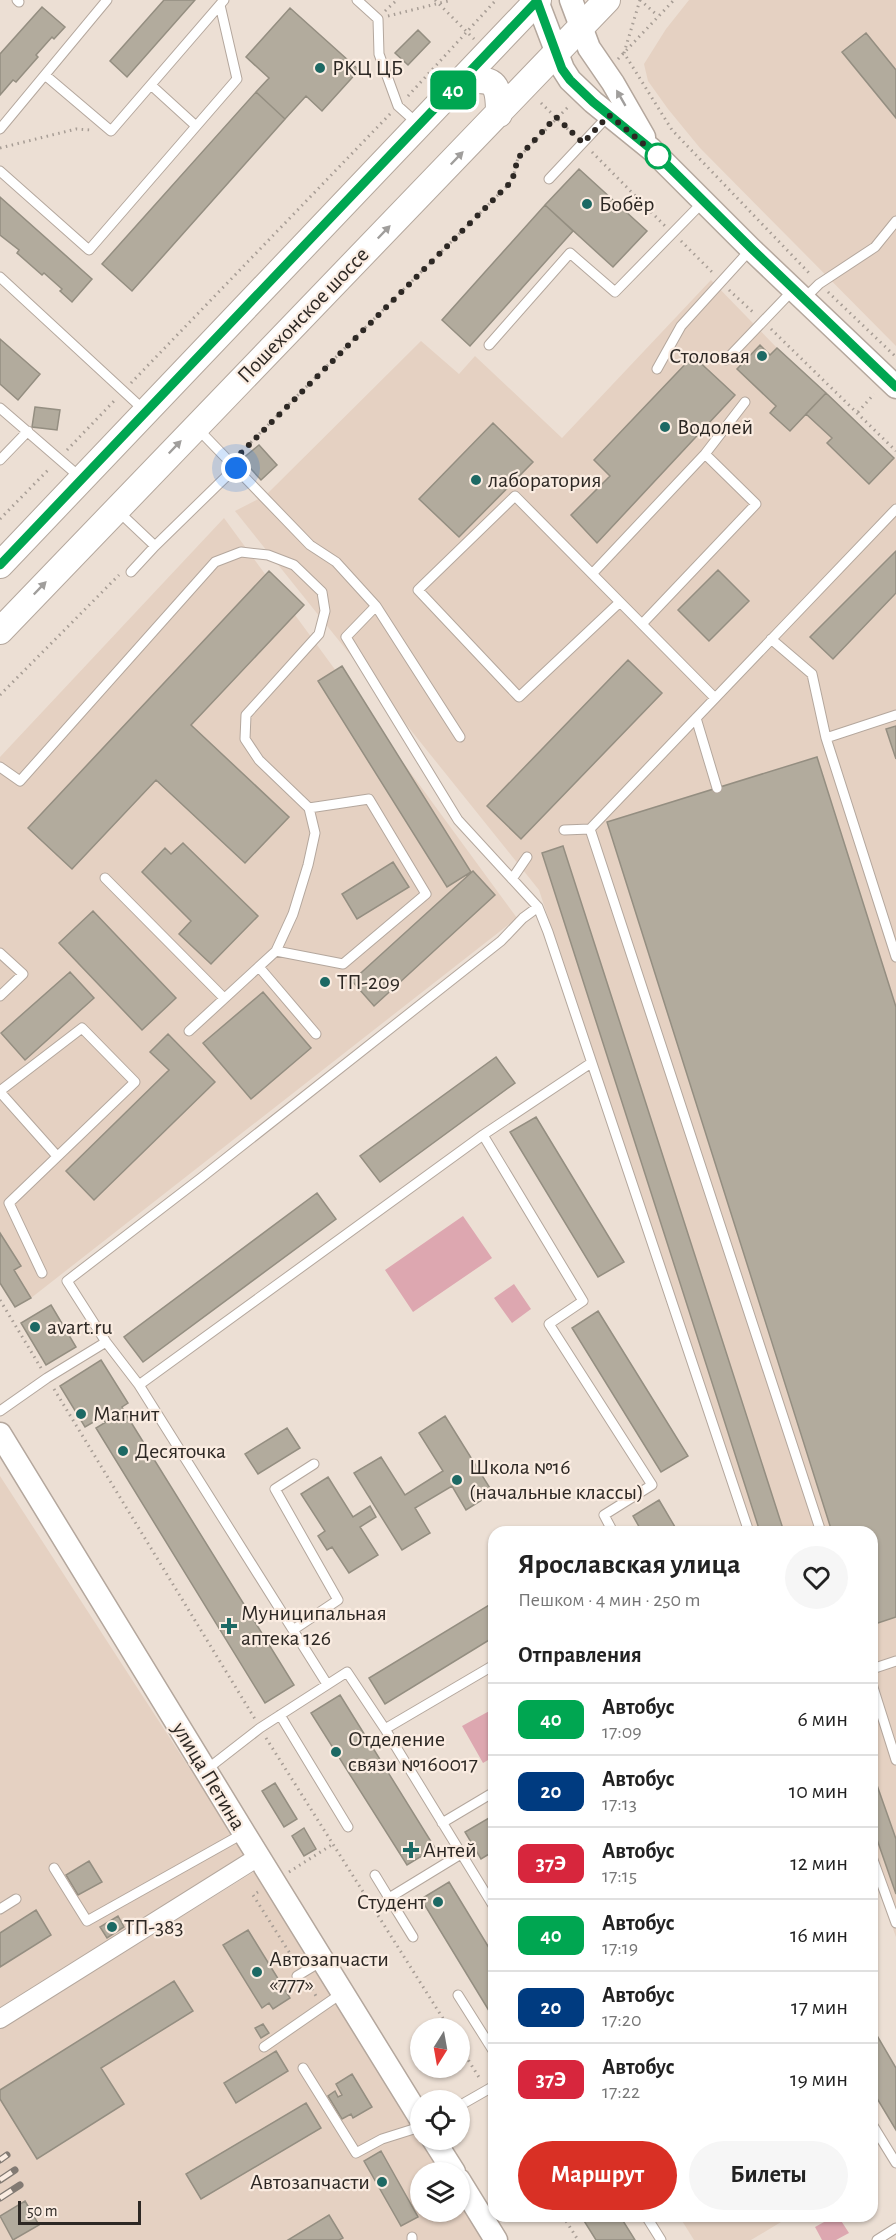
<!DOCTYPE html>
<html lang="ru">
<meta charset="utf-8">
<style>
:root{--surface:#fff;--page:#f6f6f6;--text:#222;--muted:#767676;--line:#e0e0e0;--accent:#d93025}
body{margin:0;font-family:"Alegreya Sans",sans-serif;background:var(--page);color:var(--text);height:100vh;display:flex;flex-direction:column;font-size:22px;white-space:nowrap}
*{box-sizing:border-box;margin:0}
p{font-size:20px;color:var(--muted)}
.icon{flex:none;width:33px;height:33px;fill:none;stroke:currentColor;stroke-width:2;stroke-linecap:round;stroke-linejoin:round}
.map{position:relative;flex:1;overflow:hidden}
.details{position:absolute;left:488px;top:1526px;width:390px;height:696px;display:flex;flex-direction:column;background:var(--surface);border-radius:18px;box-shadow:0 2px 4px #0004}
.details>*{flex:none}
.badge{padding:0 12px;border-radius:9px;font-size:21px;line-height:39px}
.needle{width:39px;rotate:191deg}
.controls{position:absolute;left:410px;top:2018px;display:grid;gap:12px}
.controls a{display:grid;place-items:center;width:60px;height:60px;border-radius:50%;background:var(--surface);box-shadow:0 2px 4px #0004;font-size:30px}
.scale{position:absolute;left:18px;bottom:15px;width:123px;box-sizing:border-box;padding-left:6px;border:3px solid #2d2824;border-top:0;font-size:16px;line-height:21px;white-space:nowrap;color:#2d2824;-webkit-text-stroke:4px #faece1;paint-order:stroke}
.you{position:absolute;width:30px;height:30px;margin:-15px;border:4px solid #fff;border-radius:50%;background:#1a73e8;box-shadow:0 0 0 9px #1a73e833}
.map>.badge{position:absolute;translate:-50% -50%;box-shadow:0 0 0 3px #fff}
h2{padding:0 30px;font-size:22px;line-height:54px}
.round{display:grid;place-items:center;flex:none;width:63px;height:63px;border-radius:32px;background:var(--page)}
.head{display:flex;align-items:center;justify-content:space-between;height:102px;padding:0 30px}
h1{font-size:28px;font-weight:700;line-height:45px}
.primary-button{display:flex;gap:12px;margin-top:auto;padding:12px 30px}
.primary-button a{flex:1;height:69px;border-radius:36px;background:var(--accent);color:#fff;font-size:24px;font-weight:700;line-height:69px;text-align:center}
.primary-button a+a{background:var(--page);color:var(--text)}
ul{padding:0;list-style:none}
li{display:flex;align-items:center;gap:18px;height:72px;padding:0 30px;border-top:2px solid var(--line)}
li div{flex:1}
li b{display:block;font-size:22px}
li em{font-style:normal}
li .badge{min-width:66px;font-weight:700;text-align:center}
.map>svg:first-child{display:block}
.built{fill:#e5d1c2}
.green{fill:#dda7b0}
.building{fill:#b2ab9d;stroke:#948e81;stroke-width:1.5}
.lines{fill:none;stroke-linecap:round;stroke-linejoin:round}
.service-casing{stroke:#b4a79d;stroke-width:11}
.minor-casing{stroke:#b4a79d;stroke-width:20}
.tertiary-casing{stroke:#b4a79d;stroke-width:25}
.secondary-casing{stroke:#b4a79d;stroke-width:28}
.path{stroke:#a79d95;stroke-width:3;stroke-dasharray:1.5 4.5;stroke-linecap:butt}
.service{stroke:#fff;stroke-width:9}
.minor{stroke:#fff;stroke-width:18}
.tertiary{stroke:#fff;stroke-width:22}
.secondary{stroke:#fff;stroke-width:26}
.rail-casing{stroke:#827a73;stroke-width:7}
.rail{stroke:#faece1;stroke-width:4.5;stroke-dasharray:14;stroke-linecap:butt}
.oneway{fill:#a09e9c}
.line-casing{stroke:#fff;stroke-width:14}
.line{stroke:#00a651;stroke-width:9}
.walk{stroke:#2d2824;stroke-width:6;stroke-dasharray:0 10.8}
.poi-dot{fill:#1d6964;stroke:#faece1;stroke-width:2}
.stop-dot{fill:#fff;stroke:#00a651;stroke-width:3}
.labels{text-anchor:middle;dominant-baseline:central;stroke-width:4.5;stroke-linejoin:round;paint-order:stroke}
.poi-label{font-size:22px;fill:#2d2824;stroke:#faece1;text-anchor:start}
.street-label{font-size:22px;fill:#2d2824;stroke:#faece1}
</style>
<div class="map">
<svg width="896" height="2240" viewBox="0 0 896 2240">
<rect width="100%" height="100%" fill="#ecdfd4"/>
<!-- built -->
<path class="built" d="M689,0H896V346L700,148L668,109L648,81L644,64L666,29Z
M711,280L777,348L896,460V1937L872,1871V1532L750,1531L539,890L235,511L266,495L421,341L459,374L475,356L562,438Z
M224,518L517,918L31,1298L15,1307L0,1283V757Z
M0,1476L245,1854L0,2009Z
M257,1870L442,2172H420V2211H459V2200L483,2240H0V2029Z
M679,2216H791L751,2240H694Z"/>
<!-- green -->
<path class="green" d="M463,1216L492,1258L413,1312L385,1270Z
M514,1284L531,1309L512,1323L494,1298Z
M493,1709V1757L483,1763L462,1726Z
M835,2216H838L849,2233L836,2240H822L815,2227Z"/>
<!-- building -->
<path class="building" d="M164,0H195L127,77L110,61Z
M42,7L65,27L54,39L52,37L36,55L38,57L16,82L13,80L0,95V54Z
M290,8L359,70L322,111L306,96L285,119L256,92L269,78L246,57Z
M418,30L430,42L408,65L395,53Z
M866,33L896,70V118L842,52Z
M256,92L285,119L132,291L102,264Z
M579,169L647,231L613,267L545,205Z
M0,197L92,279L72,302L60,291L62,289L44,273L42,275L17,253L19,250L0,235Z
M545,205L573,231L470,346L442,320Z
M0,339L40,374L18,400L0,384Z
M760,345L770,355L777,348L826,393L790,431L770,413L776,406L737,369Z
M693,356L735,395L597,543L571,515L610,476L594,460Z
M826,393L894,458L869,484L827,443L832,438L806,414Z
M35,407L60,410L57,430L32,427Z
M493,423L533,462L459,537L419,499Z
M259,445L277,465L261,480L242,459Z
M896,551V593L833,659L810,637Z
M718,570L749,601L709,641L678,610Z
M269,571L304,605L191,725L289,817L245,863L156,780L72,869L28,828Z
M628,660L662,693L521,839L487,806Z
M342,666L471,872L447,887L318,681Z
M896,726V759L886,729Z
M817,757L896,1007V1617L872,1625V1532H832L607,822Z
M183,843L258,916L211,964L179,934L191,921L142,872L165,848L171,854Z
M563,846L784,1532H760L542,853Z
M393,862L409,887L357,919L342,894Z
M473,871L495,895L374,1006L352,981Z
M93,911L176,998L142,1030L59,943Z
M70,972L94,998L25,1060L1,1033Z
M263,992L311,1048L251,1099L203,1043Z
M168,1034L215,1082L94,1200L66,1171L169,1070L150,1052Z
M496,1057L515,1083L380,1182L360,1156Z
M536,1117L624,1262L598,1277L510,1132Z
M317,1193L336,1219L143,1362L124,1337Z
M0,1233L21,1266L14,1270L31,1298L15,1307L0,1283Z
M51,1305L76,1347L46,1365L21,1323Z
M598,1311L688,1456L661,1472L572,1328Z
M101,1360L128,1403L122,1407L124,1411L105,1422L102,1417L85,1427L60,1386Z
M124,1411L294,1685L265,1703L96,1428Z
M445,1416L493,1493L466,1510L452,1486L415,1508L430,1533L402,1550L354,1473L381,1457L405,1495L443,1471L419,1433Z
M287,1428L300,1448L258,1474L245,1454Z
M328,1477L353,1517L370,1506L376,1517L360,1527L378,1555L349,1573L332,1547L327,1550L318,1536L325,1531L301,1494Z
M659,1500L678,1532H642L633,1516Z
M494,1602V1637L385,1704L369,1678Z
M340,1695L435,1848L407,1865L311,1713Z
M872,1771L896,1839V1894L872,1825Z
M275,1783L297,1819L284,1827L262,1791Z
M494,1815V1851L481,1859L465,1832Z
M304,1828L316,1849L304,1856L292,1836Z
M89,1861L102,1882L78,1895L66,1875Z
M449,1882L494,1956V2019L421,1899Z
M36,1910L51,1935L0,1967V1933Z
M118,1916L124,1927L107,1938L100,1927Z
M248,1930L290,1998L273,2009L269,2003L262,2008L223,1945Z
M174,1981L193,2011L101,2068L124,2104L37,2159L0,2099V2090Z
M263,2024L269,2033L261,2038L255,2028Z
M872,2027L896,2068V2130L872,2090Z
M276,2051L288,2071L236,2103L224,2083Z
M352,2074L372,2107L353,2118L351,2114L342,2119L328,2096L335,2091L338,2097L342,2095L336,2084Z
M306,2103L321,2128L201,2199L186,2174Z
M381,2151L418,2217L401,2226L364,2161Z
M25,2201L39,2225L13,2240L0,2216Z
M329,2215L343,2238L339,2240H288Z
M581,2216H620L635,2240H596Z"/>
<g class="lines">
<!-- service casing -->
<g class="service-casing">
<path id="service" d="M17,0L19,2
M357,0L378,19L379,54L398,106L418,124
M45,75L111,131L224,0
M151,85L196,126
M0,129L107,0
M0,171L89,250L237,79L220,5
M549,179L609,115
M0,277L145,411
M804,299L819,284L875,247L896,221
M489,345L570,253L615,292L703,202
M726,360L794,289
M657,369L681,326L751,249
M0,408L81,478
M197,428L310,545L336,562L376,606L346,637L458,820L538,907
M705,454L745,402
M0,460L28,431
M118,511L155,546L235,468
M131,572L155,546
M592,574L705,454L756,504L642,624
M620,602L519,697L418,590L515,496L715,698
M376,606L460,737
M771,639L812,674L826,738
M896,715L826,738L896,957
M696,718L717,788
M0,767L20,781L215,562L241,552L268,555L294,565L322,592L325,611L319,634L246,715L245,739L259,760L309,808L315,833L308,865L293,914L276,951L189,1031
M590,829L821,1532
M564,830L590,829L896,509
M105,878L224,998
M512,879L527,857
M276,951L343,964L426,894L369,799L309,808
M0,953L23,974L0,996
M259,967L316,1034
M0,1091L82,1028L135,1082L9,1203L42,1273
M0,1092L57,1156
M483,1135L591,1063
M139,1385L327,1684
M0,1411L47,1378L106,1342
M613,1532L604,1515L652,1485L549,1324L583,1301L483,1135L139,1385L106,1342L67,1281L201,1178L501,941L523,918L538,907L548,932L749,1532
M293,1630L338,1600L275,1489L314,1464
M872,1669L896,1661
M872,1684L896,1760
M280,1715L348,1827
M385,1729L494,1907
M206,1770L260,1728L347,1672L385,1729L494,1665
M442,1823L494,1792
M872,1857L896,1923
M54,1868L87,1921L244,1833
M375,1875L389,1898
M0,1909L16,1899
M413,1937L389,1898L461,1854
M297,1976L322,1961
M458,1995L494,2052
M264,2047L342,1993
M303,2068L356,2153L382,2139L420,2127
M459,2106L494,2086
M872,2124L896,2163
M646,2216L661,2240
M412,2237V2240
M877,2240L896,2228"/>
</g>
<!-- minor casing -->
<g class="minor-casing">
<path id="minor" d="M0,2019L258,1857"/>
</g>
<!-- tertiary casing -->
<g class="tertiary-casing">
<path id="tertiary" d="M571,0L589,48L613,83L644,137
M537,1L563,69L570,80L593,102L651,149L751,249L896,387
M0,1434L244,1833L420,2118
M433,2139L454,2172
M459,2180L496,2240"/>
</g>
<!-- secondary casing -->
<g class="secondary-casing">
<path id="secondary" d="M462,81C494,78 499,81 499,114
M0,565L538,0
M0,631L607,0"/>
</g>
<!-- path -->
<path class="path" d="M435,0L474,39
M640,0L624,53L672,130L810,274
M640,0L658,16
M385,11L397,0
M388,16L452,0
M618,59L674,0
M408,96L496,0
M541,103L574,135
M0,148L76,129L91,130
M592,152L665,226
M681,241L712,272
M729,290L755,314
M828,292L896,357
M771,329L896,451
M131,383L391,113
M858,412L874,394
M67,450L116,399
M238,455L512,181L518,158L570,105
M0,519L50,468
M0,695L119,575
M0,1300L41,1368
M54,1389L255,1719
M266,1738L449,2028
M289,1872L333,1844
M258,1892L253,1895L296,1963
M309,1984L316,1996
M459,2045L480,2079
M563,2216L578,2240"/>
<!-- service -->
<use href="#service" class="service"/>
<!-- minor -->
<use href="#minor" class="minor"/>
<!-- tertiary -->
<use href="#tertiary" class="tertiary"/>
<!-- secondary -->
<use href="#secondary" class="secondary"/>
<!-- rail casing -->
<g class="rail-casing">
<path id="rail" d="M0,2160L7,2155
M0,2180L15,2170
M0,2198L20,2185"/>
</g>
<!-- rail -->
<use href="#rail" class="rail"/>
</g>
<!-- one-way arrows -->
<defs><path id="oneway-solid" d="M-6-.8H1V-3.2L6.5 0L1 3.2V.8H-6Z" transform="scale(1.5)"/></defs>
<g class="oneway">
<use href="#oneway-solid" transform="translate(621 98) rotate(-120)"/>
<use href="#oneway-solid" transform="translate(457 158) rotate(-46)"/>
<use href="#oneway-solid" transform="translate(384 232) rotate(-46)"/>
<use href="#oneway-solid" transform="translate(175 447) rotate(-46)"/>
<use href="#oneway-solid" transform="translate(40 588) rotate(-46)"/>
</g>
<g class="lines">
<!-- line casing -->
<g class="line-casing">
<path id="line" d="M0,565L537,1L562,69L570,80L593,102L651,149L752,249L896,387"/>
</g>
<!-- line -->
<use href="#line" class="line"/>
<!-- walk -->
<path class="walk" d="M236,468L231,463L512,181L518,158L556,117L583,143L609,115L658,156"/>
</g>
<!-- markers -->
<g class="poi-dot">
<circle cx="320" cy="68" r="6"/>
<circle cx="587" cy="204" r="6"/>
<circle cx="762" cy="356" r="6"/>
<circle cx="665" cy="427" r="6"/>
<circle cx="476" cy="480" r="6"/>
<circle cx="325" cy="982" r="6"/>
<circle cx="35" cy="1327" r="6"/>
<circle cx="81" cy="1414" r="6"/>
<circle cx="123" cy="1451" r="6"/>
<circle cx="457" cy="1480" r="6"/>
<path d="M226 1617h6v6h6v6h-6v6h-6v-6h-6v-6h6z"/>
<circle cx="336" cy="1752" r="6"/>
<path d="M408 1841h6v6h6v6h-6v6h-6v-6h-6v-6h6z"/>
<circle cx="438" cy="1902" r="6"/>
<circle cx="112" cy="1927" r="6"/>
<circle cx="257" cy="1972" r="6"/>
<circle cx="382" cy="2182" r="6"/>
</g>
<circle class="stop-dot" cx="658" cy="156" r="12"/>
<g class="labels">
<!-- poi labels -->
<g class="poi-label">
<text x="332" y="68">РКЦ ЦБ</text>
<text x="599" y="204">Бобёр</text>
<text x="750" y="356" text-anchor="end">Столовая</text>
<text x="677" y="427">Водолей</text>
<text x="488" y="480">лаборатория</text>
<text x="337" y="982">ТП-209</text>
<text x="47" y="1327">avart.ru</text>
<text x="93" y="1414">Магнит</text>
<text x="135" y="1451">Десяточка</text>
<text x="469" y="1467">Школа №16<tspan x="469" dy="25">(начальные классы)</tspan></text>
<text x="241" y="1613">Муниципальная<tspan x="241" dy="25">аптека 126</tspan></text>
<text x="348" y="1739">Отделение<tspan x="348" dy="25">связи №160017</tspan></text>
<text x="423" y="1850">Антей</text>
<text x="426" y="1902" text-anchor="end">Студент</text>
<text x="124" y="1927">ТП-383</text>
<text x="269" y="1959">Автозапчасти<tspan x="269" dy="25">«777»</tspan></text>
<text x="370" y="2182" text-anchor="end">Автозапчасти</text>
</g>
<!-- street labels -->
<g class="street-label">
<text transform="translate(303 315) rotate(-46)">Пошехонское шоссе</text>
<text transform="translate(209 1776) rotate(59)">улица Петина</text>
</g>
</g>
</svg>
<div class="controls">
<a><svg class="needle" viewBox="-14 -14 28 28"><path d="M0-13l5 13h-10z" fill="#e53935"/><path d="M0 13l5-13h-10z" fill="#767676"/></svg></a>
<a><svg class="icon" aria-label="locate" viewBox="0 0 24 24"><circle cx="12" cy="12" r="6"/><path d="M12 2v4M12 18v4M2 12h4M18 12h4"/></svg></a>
<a><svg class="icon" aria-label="layers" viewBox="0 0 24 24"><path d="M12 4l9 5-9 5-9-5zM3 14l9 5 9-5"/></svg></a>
</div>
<div class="scale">50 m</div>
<div class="you" style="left:236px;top:468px"></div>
<b class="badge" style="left:453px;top:90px;background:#00a651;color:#fff">40</b>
<section class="details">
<div class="head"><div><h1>Ярославская улица</h1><p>Пешком · 4 мин · 250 m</p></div><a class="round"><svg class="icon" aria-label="heart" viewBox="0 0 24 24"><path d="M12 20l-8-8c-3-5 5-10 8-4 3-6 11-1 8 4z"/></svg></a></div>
<h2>Отправления</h2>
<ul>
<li><span class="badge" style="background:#00a651;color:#fff">40</span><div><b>Автобус</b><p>17:09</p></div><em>6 мин</em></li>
<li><span class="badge" style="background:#003b80;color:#fff">20</span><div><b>Автобус</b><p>17:13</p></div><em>10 мин</em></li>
<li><span class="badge" style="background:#d7263d;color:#fff">37Э</span><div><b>Автобус</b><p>17:15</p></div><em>12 мин</em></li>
<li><span class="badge" style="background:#00a651;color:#fff">40</span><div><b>Автобус</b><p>17:19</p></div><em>16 мин</em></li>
<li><span class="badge" style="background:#003b80;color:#fff">20</span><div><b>Автобус</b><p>17:20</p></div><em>17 мин</em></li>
<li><span class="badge" style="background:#d7263d;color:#fff">37Э</span><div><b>Автобус</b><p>17:22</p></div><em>19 мин</em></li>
</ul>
<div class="primary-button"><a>Маршрут</a><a>Билеты</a></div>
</section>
</div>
